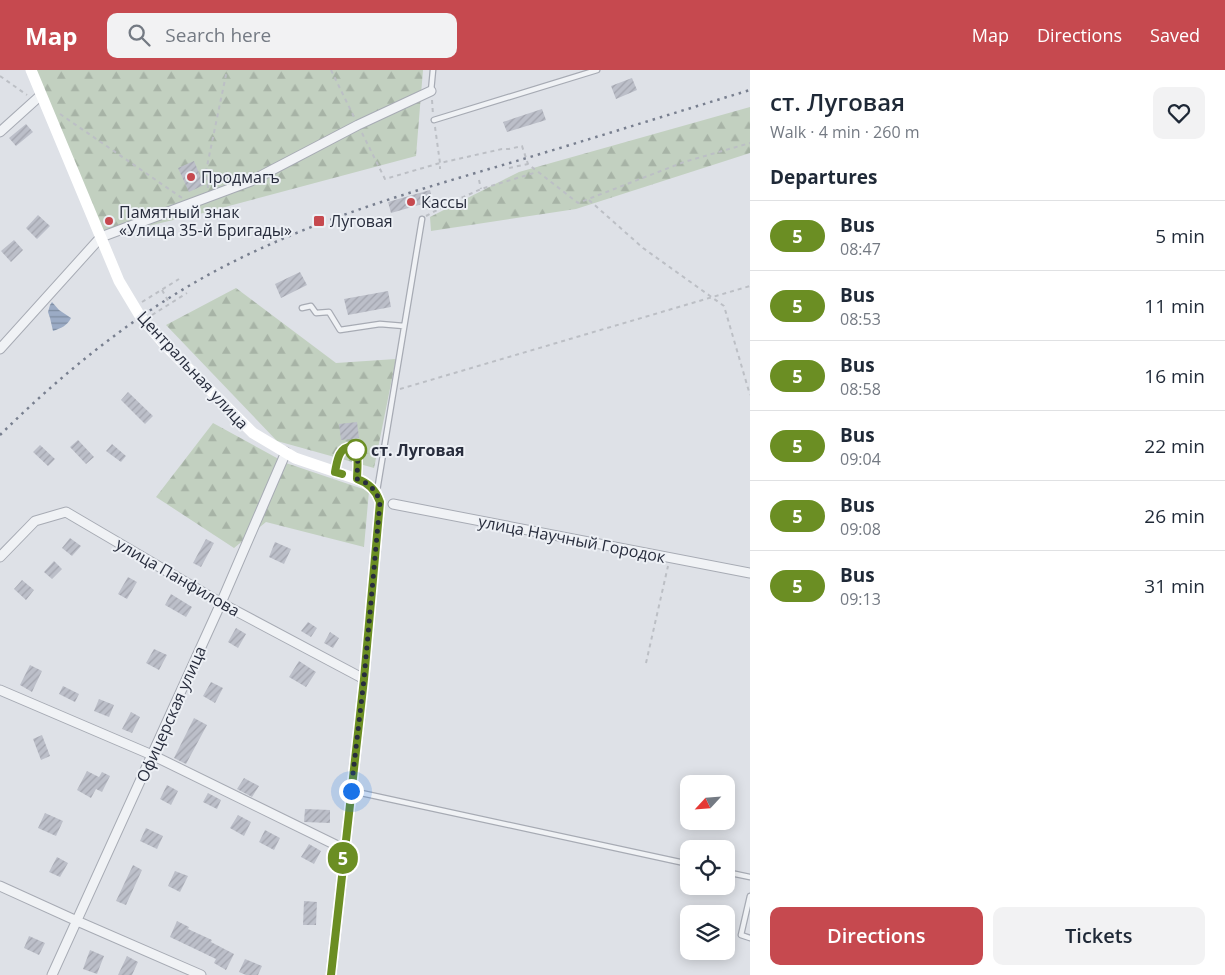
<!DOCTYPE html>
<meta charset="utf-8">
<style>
:root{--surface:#fff;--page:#f2f2f3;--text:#1f2937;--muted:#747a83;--line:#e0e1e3;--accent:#c6494f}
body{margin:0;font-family:"Open Sans",sans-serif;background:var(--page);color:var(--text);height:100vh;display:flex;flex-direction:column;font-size:19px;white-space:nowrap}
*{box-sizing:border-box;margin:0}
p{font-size:16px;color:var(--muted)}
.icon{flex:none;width:28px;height:28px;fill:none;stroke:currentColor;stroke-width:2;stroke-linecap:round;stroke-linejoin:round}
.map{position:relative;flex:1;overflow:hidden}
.side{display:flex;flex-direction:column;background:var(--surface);width:475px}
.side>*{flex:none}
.badge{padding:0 10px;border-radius:16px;font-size:18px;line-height:32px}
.needle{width:32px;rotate:244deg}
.fabs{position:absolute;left:680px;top:705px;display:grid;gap:10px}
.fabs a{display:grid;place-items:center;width:55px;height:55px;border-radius:10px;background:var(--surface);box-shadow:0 2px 12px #0003;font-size:25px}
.you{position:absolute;width:25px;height:25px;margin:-12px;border:4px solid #fff;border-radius:50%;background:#1a73e8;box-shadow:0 0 0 8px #1a73e833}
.map>.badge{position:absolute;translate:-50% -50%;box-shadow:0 0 0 2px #fff}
h2{padding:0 20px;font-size:19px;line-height:45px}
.round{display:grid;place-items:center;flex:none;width:52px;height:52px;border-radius:10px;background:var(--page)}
.summary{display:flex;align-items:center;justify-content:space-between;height:85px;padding:0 20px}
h1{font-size:24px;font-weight:600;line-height:38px}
.cta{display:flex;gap:10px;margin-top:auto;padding:10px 20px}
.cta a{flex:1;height:58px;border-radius:10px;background:var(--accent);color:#fff;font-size:20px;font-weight:600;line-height:58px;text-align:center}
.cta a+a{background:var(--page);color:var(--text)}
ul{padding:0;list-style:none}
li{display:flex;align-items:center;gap:15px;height:70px;padding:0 20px;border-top:1px solid var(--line)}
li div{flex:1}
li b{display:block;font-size:19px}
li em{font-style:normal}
li .badge{min-width:55px;font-weight:700;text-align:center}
header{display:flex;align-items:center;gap:30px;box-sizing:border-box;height:70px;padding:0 25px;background:var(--accent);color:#fff}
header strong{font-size:24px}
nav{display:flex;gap:28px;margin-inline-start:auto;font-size:18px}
.search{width:350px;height:45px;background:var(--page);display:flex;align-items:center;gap:12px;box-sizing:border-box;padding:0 18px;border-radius:10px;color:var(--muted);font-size:19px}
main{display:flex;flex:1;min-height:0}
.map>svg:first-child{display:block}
.forest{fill:url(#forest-firs)}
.water{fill:url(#water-rules)}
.building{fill:url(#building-hatch)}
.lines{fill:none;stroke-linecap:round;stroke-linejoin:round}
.lane-casing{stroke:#a7abb4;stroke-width:7}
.street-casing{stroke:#a7abb4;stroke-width:11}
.path{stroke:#bcbfc5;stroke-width:2;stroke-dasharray:4 4;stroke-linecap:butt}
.lane{stroke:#f0f2f5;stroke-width:4.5}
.street{stroke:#f0f2f5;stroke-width:9}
.secondary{stroke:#fff;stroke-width:11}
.rail{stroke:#787f8f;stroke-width:2.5;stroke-dasharray:2.5 5;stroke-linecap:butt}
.line-casing{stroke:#fff;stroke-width:11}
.line{stroke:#6b8e23;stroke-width:8}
.walk{stroke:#282d3d;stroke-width:5;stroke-dasharray:0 9}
.poi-dot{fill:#c6494f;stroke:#edf0f5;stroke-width:2}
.stop-dot{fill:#fff;stroke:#6b8e23;stroke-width:2.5}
.labels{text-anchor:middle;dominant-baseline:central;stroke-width:4;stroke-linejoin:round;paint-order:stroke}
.poi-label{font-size:16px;fill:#282d3d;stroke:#edf0f5;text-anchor:start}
.street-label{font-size:16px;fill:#282d3d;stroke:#edf0f5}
.stop-label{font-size:16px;font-weight:bold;fill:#282d3d;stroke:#edf0f5;text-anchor:start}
</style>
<header>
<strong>Map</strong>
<div class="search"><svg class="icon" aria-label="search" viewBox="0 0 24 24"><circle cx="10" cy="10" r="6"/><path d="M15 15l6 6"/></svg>Search here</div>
<nav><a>Map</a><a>Directions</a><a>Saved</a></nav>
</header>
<main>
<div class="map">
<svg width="750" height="905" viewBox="0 0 750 905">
<defs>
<pattern id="forest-firs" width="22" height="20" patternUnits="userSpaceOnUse" patternTransform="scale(1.25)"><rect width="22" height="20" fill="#c2d0c0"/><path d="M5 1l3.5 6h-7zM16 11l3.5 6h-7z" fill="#a7b3a6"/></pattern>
<pattern id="water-rules" width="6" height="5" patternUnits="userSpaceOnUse" patternTransform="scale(1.25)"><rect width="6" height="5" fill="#9babc5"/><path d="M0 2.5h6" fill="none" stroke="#7e8ca1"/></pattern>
<pattern id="building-hatch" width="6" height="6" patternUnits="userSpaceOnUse" patternTransform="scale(1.25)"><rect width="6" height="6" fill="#bcbfc9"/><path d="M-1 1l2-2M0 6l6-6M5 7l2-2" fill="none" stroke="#a2a4ae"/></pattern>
</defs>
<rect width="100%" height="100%" fill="#dee1e7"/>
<!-- forest -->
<path class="forest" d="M31,0H423L416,86L199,144L101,167Z
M750,37V83L576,139L431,161L430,147L519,102Z
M236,218L336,293L396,289L374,398L277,371L166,255Z
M213,353L286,393L369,421L364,477L266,452L234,478L156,427Z"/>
<!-- water -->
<path class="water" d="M52,232L59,240L71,248C67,256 61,258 53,261L50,248L48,242L50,235Z"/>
<!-- building -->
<path class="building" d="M632,8L637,20L616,29L611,16Z
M542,39L546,50L507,62L503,52Z
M26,54L33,62L16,76L9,68Z
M194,91L204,115L189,122L178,98Z
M430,120L433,131L391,143L388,132Z
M38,145L50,156L37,169L26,158Z
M14,170L23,180L11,192L1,181Z
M300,202L307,215L281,228L275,214Z
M388,221L391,237L348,245L344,229Z
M128,322L153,346L145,354L121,330Z
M357,352L359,368L341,370L339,354Z
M78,370L94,387L86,394L70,377Z
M112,374L126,386L121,392L106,381Z
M40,375L55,389L48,396L33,382Z
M70,468L81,476L72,486L62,478Z
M206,469L214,473L201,497L193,493Z
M275,472L291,479L284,494L269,487Z
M54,491L62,499L52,509L44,502Z
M128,507L137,512L127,529L118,524Z
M22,510L34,520L26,530L14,519Z
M171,524L192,537L186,547L165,535Z
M308,552L317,558L311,567L301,561Z
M236,558L246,564L238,578L228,572Z
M330,562L339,568L333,578L324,573Z
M154,579L167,585L159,600L146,593Z
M299,591L316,602L306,617L289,607Z
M30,595L42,601L32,622L20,615Z
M211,612L223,618L215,633L203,626Z
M63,616L79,624L75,632L59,624Z
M99,629L114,635L109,647L94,641Z
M131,642L140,647L132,663L122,659Z
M194,648L207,655L186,694L174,688Z
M42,665L50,686L41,690L33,669Z
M87,701L99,707L102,702L110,706L102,722L96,719L91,728L77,720Z
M244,708L259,716L252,727L237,719Z
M167,715L178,721L171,735L160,729Z
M208,723L221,730L217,739L203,732Z
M305,739L330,740V753L304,752Z
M45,743L63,751L56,766L38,758Z
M238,745L251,752L244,766L230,758Z
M146,758L163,766L157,779L140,771Z
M265,760L280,768L274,780L259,772Z
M309,774L321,781L314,794L301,787Z
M57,787L68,793L60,807L49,802Z
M133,795L142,800L126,835L116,831Z
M175,801L188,806L180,822L168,816Z
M304,831L317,832L316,855H303Z
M177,851L189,857L188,859L212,870L211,872L234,884L226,900L214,893L216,889L170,867Z
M29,866L45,873L39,885L24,878Z
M90,880L104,886L97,904L83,899Z
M127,886L138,892L132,905H118Z
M245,889L262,896L258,905H246L239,902Z"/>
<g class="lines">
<!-- lane casing -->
<g class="lane-casing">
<path id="lane" d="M431,21L433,0
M434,50L597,0
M302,238L311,236L316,243L329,242L340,260L380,254L404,256
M336,401C336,395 337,390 340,385C343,377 356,373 358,384C359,391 357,401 357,409
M377,421L422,149
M352,721L689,794
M726,802L750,807
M750,826L741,865L750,868"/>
</g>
<!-- street casing -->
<g class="street-casing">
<path id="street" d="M0,62L41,25
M0,279L101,167L251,111L358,55L431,21
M393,434L750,503
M0,487L35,451L66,442L221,533L364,609
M0,620L152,685L344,779
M0,816L77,851L201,905
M52,905L221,533L286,382"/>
</g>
<!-- path -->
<path class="path" d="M331,0L354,47
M0,6L27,25
M432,30L433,45
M60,44L182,128
M435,57L440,93L502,79H509L522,76L528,94L578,133L684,92L750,73
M362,63L385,109L440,93V99
M509,98L528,94
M479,110L481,119
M208,118L206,101L227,0
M589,130L643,178L724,236L750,325
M426,146L450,133L481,119L537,102
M162,220L170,234
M142,232L179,209
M152,245L187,223
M400,319L750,216
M646,593L668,496"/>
<!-- lane -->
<use href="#lane" class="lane"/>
<!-- street -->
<use href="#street" class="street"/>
<!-- secondary -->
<path class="secondary" d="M31,0L119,211L140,246L164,274L253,363L295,388L363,411L376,422L380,432L364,609L331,905"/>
<!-- rail -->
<path class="rail" d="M0,365C73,293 154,229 247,185C334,143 428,117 520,90C597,67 674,43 750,20"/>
</g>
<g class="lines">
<!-- line casing -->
<g class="line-casing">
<path id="line" d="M331,905L364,609L380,432C376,420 369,413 357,409C357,402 359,387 356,381C355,378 354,377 351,377C338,377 337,393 335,402L342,404"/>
</g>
<!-- line -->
<use href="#line" class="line"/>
<!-- walk -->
<path class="walk" d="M351,721L364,609L380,432C376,420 369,413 357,409L358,384L356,379V380"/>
</g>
<!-- markers -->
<g class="poi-dot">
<circle cx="191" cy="107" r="5"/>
<circle cx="411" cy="132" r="5"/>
<circle cx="109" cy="151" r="5"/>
<rect x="313" y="145" width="12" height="12" rx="2.5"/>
</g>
<circle class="stop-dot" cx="356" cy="380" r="10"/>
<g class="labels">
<!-- poi labels -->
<g class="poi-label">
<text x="201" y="107">Продмагъ</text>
<text x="421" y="132">Кассы</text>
<text x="119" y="142">Памятный знак<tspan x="119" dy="18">«Улица 35-й Бригады»</tspan></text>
<text x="330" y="151">Луговая</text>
</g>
<!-- street labels -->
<g class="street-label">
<text transform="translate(193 300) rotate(47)">Центральная улица</text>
<text transform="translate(572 469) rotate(11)">улица Научный Городок</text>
<text transform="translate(178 507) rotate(30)">улица Панфилова</text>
<text transform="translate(171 644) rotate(-66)">Офицерская улица</text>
</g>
<!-- stop labels -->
<g class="stop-label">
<text x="371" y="380">ст. Луговая</text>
</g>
</g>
</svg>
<div class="fabs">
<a><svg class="needle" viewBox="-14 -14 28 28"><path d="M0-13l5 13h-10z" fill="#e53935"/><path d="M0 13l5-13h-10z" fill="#747a83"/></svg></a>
<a><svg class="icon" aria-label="locate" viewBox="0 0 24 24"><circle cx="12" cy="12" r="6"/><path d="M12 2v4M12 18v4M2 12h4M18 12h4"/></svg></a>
<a><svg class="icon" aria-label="layers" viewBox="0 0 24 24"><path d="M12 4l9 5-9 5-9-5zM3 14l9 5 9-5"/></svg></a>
</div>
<div class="you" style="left:351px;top:721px"></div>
<b class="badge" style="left:343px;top:788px;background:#6b8e23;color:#fff">5</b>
</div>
<section class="side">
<div class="summary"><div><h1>ст. Луговая</h1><p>Walk · 4 min · 260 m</p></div><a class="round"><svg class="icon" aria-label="heart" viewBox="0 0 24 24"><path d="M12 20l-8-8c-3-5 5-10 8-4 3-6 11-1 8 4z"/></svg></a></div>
<h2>Departures</h2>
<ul>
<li><span class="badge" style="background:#6b8e23;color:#fff">5</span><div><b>Bus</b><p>08:47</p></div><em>5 min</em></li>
<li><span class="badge" style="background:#6b8e23;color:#fff">5</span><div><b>Bus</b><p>08:53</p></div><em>11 min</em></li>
<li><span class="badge" style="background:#6b8e23;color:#fff">5</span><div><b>Bus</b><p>08:58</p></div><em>16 min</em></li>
<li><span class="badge" style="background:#6b8e23;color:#fff">5</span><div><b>Bus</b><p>09:04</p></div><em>22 min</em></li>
<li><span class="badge" style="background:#6b8e23;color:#fff">5</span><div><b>Bus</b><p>09:08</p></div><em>26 min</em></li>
<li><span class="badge" style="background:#6b8e23;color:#fff">5</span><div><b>Bus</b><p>09:13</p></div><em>31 min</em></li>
</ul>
<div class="cta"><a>Directions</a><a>Tickets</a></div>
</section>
</main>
